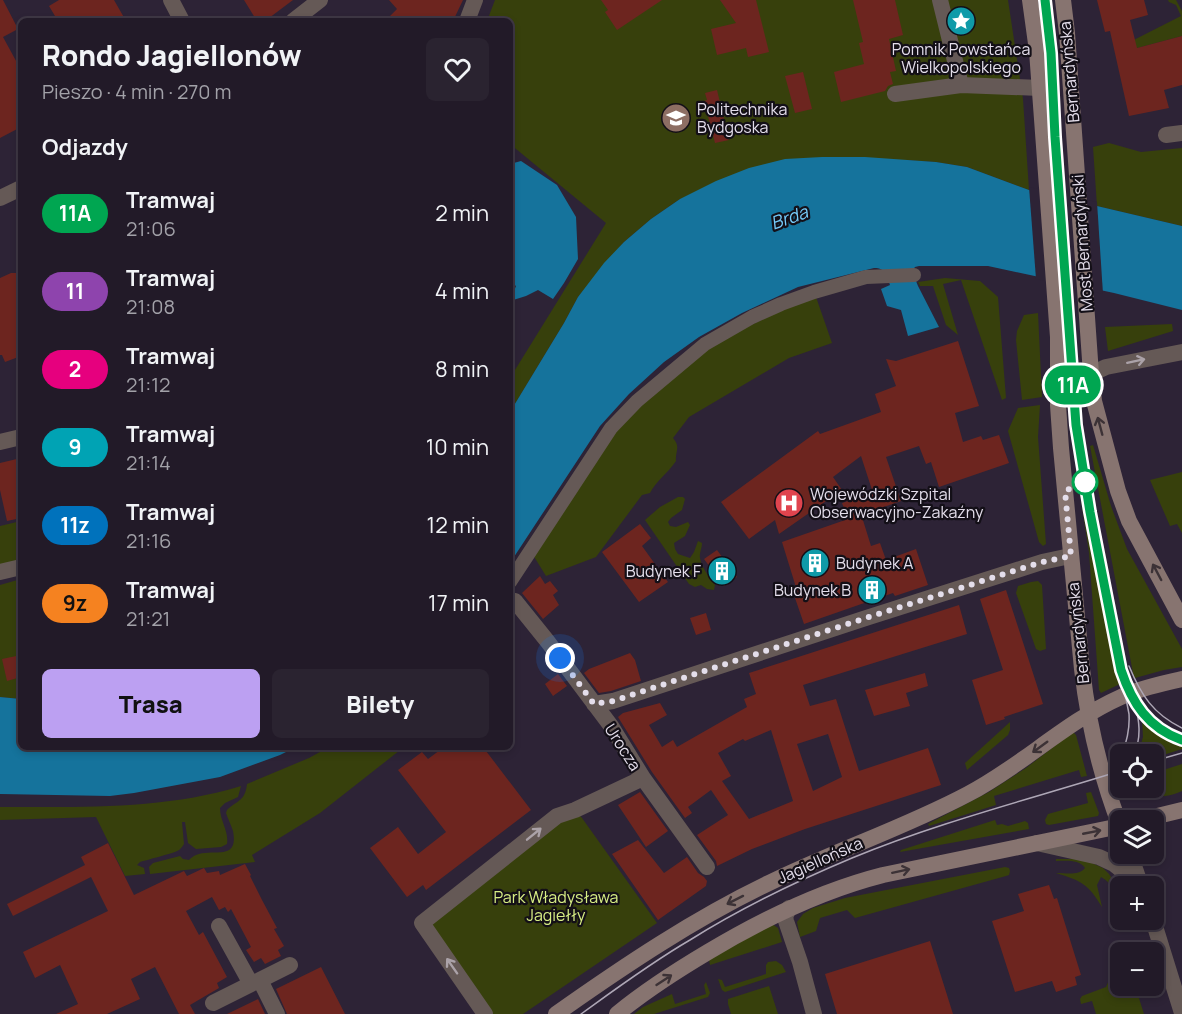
<!DOCTYPE html>
<html lang="pl">
<meta charset="utf-8">
<style>
:root{--surface:#221a28;--page:#2a2330;--text:#f1f3f6;--muted:#a2a1a8;--line:#3f3845;--accent:#bca0f2}
body{margin:0;font-family:Manrope,sans-serif;background:var(--page);color:var(--text);height:100vh;display:flex;flex-direction:column;font-size:22px;white-space:nowrap}
*{box-sizing:border-box;margin:0}
p{font-size:20px;color:var(--muted)}
.icon{flex:none;width:33px;height:33px;fill:none;stroke:currentColor;stroke-width:2;stroke-linecap:round;stroke-linejoin:round}
.map{position:relative;flex:1;overflow:hidden}
.drawer{position:absolute;left:18px;top:18px;width:495px;height:732px;display:flex;flex-direction:column;background:var(--surface);border-radius:9px;box-shadow:0 3px 9px #0003,0 0 0 2px var(--line)}
.drawer>*{flex:none}
.badge{padding:0 12px;border-radius:20px;font-size:21px;line-height:39px}
.buttons{position:absolute;left:1110px;top:744px;display:grid;gap:12px}
.buttons a{display:grid;place-items:center;width:54px;height:54px;border-radius:9px;background:var(--surface);box-shadow:0 3px 9px #0003,0 0 0 2px var(--line);font-size:30px}
.you{position:absolute;width:30px;height:30px;margin:-15px;border:4px solid #fff;border-radius:50%;background:#1a73e8;box-shadow:0 0 0 9px #1a73e833}
.map>.badge{position:absolute;translate:-50% -50%;box-shadow:0 0 0 3px #fff}
h2{padding:0 24px;font-size:22px;line-height:54px}
.round{display:grid;place-items:center;flex:none;width:63px;height:63px;border-radius:9px;background:var(--page)}
.head{display:flex;align-items:center;justify-content:space-between;height:102px;padding:0 24px}
h1{font-size:28px;font-weight:800;line-height:45px}
.primary-button{display:flex;gap:12px;margin-top:auto;padding:12px 24px}
.primary-button a{flex:1;height:69px;border-radius:9px;background:var(--accent);color:#111;font-size:24px;font-weight:800;line-height:69px;text-align:center}
.primary-button a+a{background:var(--page);color:var(--text)}
ul{padding:0;list-style:none}
li{display:flex;align-items:center;gap:18px;height:78px;padding:0 24px}
li div{flex:1}
li b{display:block;font-size:22px}
li em{font-style:normal}
li .badge{min-width:66px;font-weight:700;text-align:center}
.map>svg:first-child{display:block}
.green{fill:#37400c}
.water{fill:#15739c}
.pier{fill:#2d2336}
.building{fill:#6d251f;fill-rule:evenodd}
.lines{fill:none;stroke-linecap:round;stroke-linejoin:round}
.pedestrian{stroke:#655956;stroke-width:14}
.minor{stroke:#655956;stroke-width:16}
.tertiary{stroke:#655956;stroke-width:16}
.secondary{stroke:#877470;stroke-width:16}
.tram{stroke:#aea7b6;stroke-width:1.5}
.oneway{stroke:#aba2a8}
.oneway2{stroke:#3c3236}
.line-casing{stroke:#fff;stroke-width:14}
.line{stroke:#00a651;stroke-width:9}
.walk{stroke:#e4deeb;stroke-width:6;stroke-dasharray:0 10.8}
.stop-dot{fill:#fff;stroke:#00a651;stroke-width:3}
.labels{text-anchor:middle;dominant-baseline:central;stroke-width:4.5;stroke-linejoin:round;paint-order:stroke}
.poi-label{font-size:16px;fill:#e4deeb;stroke:#130f17;text-anchor:start}
.street-label{font-size:16px;fill:#e4deeb;stroke:#130f17}
.park-label{font-size:16px;fill:#d7ee84;stroke:#130f17}
.water-label{font-size:18px;font-style:italic;fill:#76ccfb;stroke:#130f17}
</style>
<div class="map">
<svg width="1182" height="1014" viewBox="0 0 1182 1014">
<rect width="100%" height="100%" fill="#2d2336"/>
<!-- green -->
<path class="green" d="M495,0H1008L1023,99L1029,190L967,167L936,162L903,160L680,199L651,219L624,242L578,297L564,323L510,412V378L606,223L510,144V21H487Z
M1168,0H1176L1182,11V36L1115,54L1118,48L1181,16L1176,5L1169,2Z
M1109,143L1141,152L1182,148V226L1097,206L1093,147Z
M945,278L980,281L998,297L1006,398L1002,400L961,280L943,284L958,335L946,325L933,286H920L918,282Z
M816,297L832,343L789,358L689,417L673,438C681,447 675,451 676,461C668,473 656,481 650,493L642,495L596,557L546,576L533,555L616,429L694,357L739,331L778,312Z
M1038,313L1042,397L1022,400L1016,340L1017,331L1024,315Z
M1172,324L1173,331L1108,351L1105,327Z
M1040,405L1038,437L1046,544L1043,546L1039,542L1008,431L1018,408Z
M1093,445L1111,506L1127,549L1182,649V667L1164,670L1135,678L1133,673L1090,446Z
M1074,453H1076L1120,684L1101,693L1099,690L1089,553Z
M1182,472V533L1177,524L1170,526L1150,480Z
M678,497H683L685,499L682,510L671,518L668,522L670,526L676,527L688,522L690,525L685,536L674,543L675,549L678,554L690,558L694,552L698,541L702,543C702,549 699,553 700,558C702,570 710,576 715,585L714,590L707,589L701,585L695,587L689,584L645,520L660,507Z
M21,521V563L0,568V526Z
M21,579V699L0,697V585Z
M1038,581L1042,585L1046,649L1040,651L1036,649L1016,593L1018,586L1031,582Z
M1142,718L1165,737L1182,745V749L1154,758V754H1138L1143,737Z
M1010,722V730L1008,735L967,770L965,763Z
M1073,732L1076,735L1087,776L1081,777L1079,770L994,796L996,805L929,826L928,824L989,792L1026,768Z
M329,747H404L320,813L252,855L255,862L150,874L149,867L153,863L180,856L183,859L189,860C191,858 193,856 196,855C213,848 239,862 233,831C231,825 228,819 226,813L227,810C237,800 245,802 247,784L309,758Z
M1182,764V791C1166,799 1147,798 1133,788H1154V773Z
M241,786L238,797L225,803L220,808C220,821 229,831 227,844L221,847L196,849L188,843L185,822H182L184,844C182,847 180,850 177,851C174,853 143,861 140,862L137,865L144,868L145,874L125,876L96,817L0,820V807C80,807 163,810 241,786Z
M1091,792L1099,813L1098,816L1049,825L1046,824L1045,820L1048,814L1088,803L1086,793Z
M575,810L582,818L657,923L523,1014H490L422,923Z
M995,820L997,825L1002,824L1008,826L1025,821L1028,823L1029,829L900,852L901,850Z
M1056,859H1083L1103,868L1109,874L1120,890V905L1117,903C1113,893 1112,882 1101,877L1097,885L1102,907C1088,884 1082,881 1056,873C1066,873 1079,876 1085,868C1079,859 1066,861 1056,861Z
M1005,867L1009,868L1010,871L1009,875L1006,876L855,918L847,910L820,918L816,931L800,937L797,922L803,914L813,908L845,898Z
M772,924L778,928L782,942L710,965L709,960Z
M776,961L782,965L786,972L725,992L722,990L718,979L722,980L725,987L766,974V965L768,962Z
M1120,975V983L1117,984L1116,989L1128,995L1137,992L1144,1014H1096L1092,1001L1081,1004L1080,999L1082,996L1106,987L1110,978Z
M706,982L710,993L708,997L654,1014H634L643,1007L672,994L675,1004L706,994L704,985Z
M769,986L778,1014H731L728,1004V999Z"/>
<!-- water -->
<path class="water" d="M822,157H865L936,162L967,167L1029,190L1182,226V310L1114,293L988,266H919L915,267L912,271L918,286L939,327L908,336L901,310L887,306L881,289L890,285C887,275 886,268 874,268L798,287L742,313L699,337L664,362L629,394L600,426L510,563V412L564,323L578,297L604,263L624,242L651,219L680,199L716,181L749,168L785,159Z
M521,161L557,185L576,217L578,259L564,283L553,299L538,290L526,296L510,301L516,286L510,281V164Z
M0,697L21,699V747H296L280,755L220,777L134,793L110,796L0,794Z"/>
<!-- pier -->
<path class="pier" d="M1029,187L1097,202L1103,294L1036,279Z"/>
<!-- building -->
<path class="building" d="M0,0H3L18,29L3,37L21,70V127L0,138Z
M59,0H114L126,21H58L49,6Z
M244,0H293L265,21H257Z
M389,0H463L453,21H385L397,9Z
M601,0H662L617,30L605,12L608,10Z
M720,0H756L769,52L748,57L746,48L717,55L711,29L736,23Z
M853,0H895L903,35L889,39L896,71L890,72L893,84L888,86L885,91L841,102L834,72L864,64L859,43L863,42Z
M1097,0H1144L1148,15L1130,20L1137,48L1182,36V85L1164,90L1169,108L1129,116L1110,31L1105,32Z
M803,72L812,109L795,113L785,76Z
M717,90L729,140L715,143L704,101L707,100L705,93Z
M11,273H21V356L5,362L2,355H0V278Z
M958,341L979,406L955,413L963,442L981,436L983,440L999,435L1009,463L939,487L931,462L926,464L919,446L886,457L901,501L861,515L862,517L871,546L880,543L886,560L916,549L928,585L895,596L893,593L804,624L795,598L799,597L782,542L848,519L842,503L873,493L861,456L833,477L842,490L779,534L775,520L749,539L721,502L818,431L820,434L881,412L875,394L896,386L886,359L896,361Z
M21,458V518L7,521L0,490V463Z
M640,524L651,538L642,546L668,582L639,602L602,552Z
M717,550L737,577L724,586L704,559Z
M540,576L545,584L550,581L558,591L553,595L559,605L543,619L522,593Z
M1006,590L1043,704L1004,717L1005,719L986,725L972,680L1003,670L980,599Z
M959,605L967,634L803,685L810,706L836,699L859,771L928,748L941,785L805,829L752,849L717,866L716,861L697,835L728,815L711,790L688,807L692,813L685,818L652,772L618,717L623,713L660,703L667,715L649,725L662,747L673,740L677,747L747,707L744,699L756,694L749,673ZM771,730L793,801L749,819L722,781L731,776L718,753L743,739L745,741ZM828,734L842,777L813,791L797,744Z
M706,613L711,630L696,635L690,618Z
M630,653L635,660L641,681L611,691L599,693L584,673L589,669Z
M21,655V677L7,681L2,659Z
M925,673L928,686L906,693L910,706L874,716L865,690Z
M558,674L567,686L553,696L545,684Z
M444,747H483L531,810L426,890L423,885L407,897L370,848L398,827L418,854L446,832L398,770L422,752L428,759Z
M640,792L668,831L646,847L618,805Z
M638,840L664,873L687,857L698,873L704,877L707,881L706,886L658,920L612,854Z
M108,843L134,895L184,871L187,876L204,868L207,873L219,871L220,875L245,864L251,875L250,876L262,900L277,928L274,929L284,946L278,950L281,956L265,964L261,958L254,962L246,950L251,947L231,909L228,912L225,907L219,910L212,897L186,911L199,935L203,932L227,977L217,983L219,988L190,1005L195,1014H179L155,967L131,979L140,999L107,1014H56L78,1004L60,965L35,978L23,952L108,911L91,877L13,916L7,904L85,865L81,857Z
M1049,885L1054,899L1057,898L1081,975L1075,977L1077,985L1056,992L1052,981L1015,992L992,921L1024,911L1018,894Z
M930,941L953,1014H837L825,974Z
M321,967L345,1014H287L276,989Z
M258,999L265,1014H227Z"/>
<g class="lines">
<!-- pedestrian -->
<path class="pedestrian" d="M510,582L611,428L637,401L705,344L752,317L781,304L814,292L866,277L914,275"/>
<!-- minor -->
<path class="minor" d="M171,0L182,21
M940,0L961,85
M467,21L475,0
M895,94L961,85L1040,88
M1166,135L1182,133
M1091,374L1106,367L1182,352
M0,442L21,437
M0,572L21,567
M515,601L548,642L611,726L643,778L707,867
M594,704L613,701L866,618L1042,562L1070,556
M789,908L785,917L786,921L800,962L814,1014
M219,926L251,984L260,980L277,1014
M260,980L290,965
M213,1003L251,984
M485,1014L422,923L557,816L575,810L643,778"/>
<!-- tertiary -->
<path class="tertiary" d="M293,21L320,0
M0,198L21,188
M1037,843L1099,857L1114,864L1141,886
M1130,854L1141,886
M1153,920L1182,1013"/>
<!-- secondary -->
<path class="secondary" d="M1030,0L1037,51L1058,337V405L1061,448L1082,669C1088,722 1101,776 1120,826
M1063,0L1067,33L1091,374L1094,401L1118,491L1129,521L1182,620
M1141,820L1182,810
M556,1014C624,966 694,919 769,883C834,851 904,828 968,794C1022,766 1065,722 1121,697C1140,688 1161,684 1182,679
M617,1014C645,991 676,971 708,952C763,919 820,891 883,875L1120,826"/>
<!-- tram -->
<path class="tram" d="M1045,0L1051,53L1055,137L1076,425L1090,512L1129,714C1130,729 1127,741 1122,754
M1129,666C1141,695 1153,714 1182,728
M1137,705C1149,722 1163,733 1182,740
M1134,754C1142,737 1139,720 1135,702
M1154,761L1182,753
M581,1014C617,988 652,962 690,940C741,908 797,881 852,858C939,822 1031,799 1120,771"/>
</g>
<!-- one-way arrows -->
<defs><path id="oneway-shaft" d="M-6 0H5M1.5-3L5.5 0L1.5 3" fill="none" stroke-width="1.6" stroke-linecap="round" stroke-linejoin="round" transform="scale(1.5)"/></defs>
<g class="oneway">
<use href="#oneway-shaft" transform="translate(1136 361) rotate(-12)"/>
<use href="#oneway-shaft" transform="translate(534 834) rotate(-39)"/>
<use href="#oneway-shaft" transform="translate(452 966) rotate(-125)"/>
</g>
<g class="oneway2">
<use href="#oneway-shaft" transform="translate(1100 426) rotate(-105)"/>
<use href="#oneway-shaft" transform="translate(1157 572) rotate(-118)"/>
<use href="#oneway-shaft" transform="translate(1040 747) rotate(144)"/>
<use href="#oneway-shaft" transform="translate(1092 832) rotate(-11)"/>
<use href="#oneway-shaft" transform="translate(901 871) rotate(-12)"/>
<use href="#oneway-shaft" transform="translate(735 900) rotate(153)"/>
<use href="#oneway-shaft" transform="translate(664 980) rotate(-33)"/>
</g>
<g class="lines">
<!-- line casing -->
<g class="line-casing">
<path id="line" d="M1045,0L1051,53L1055,137L1076,425L1090,512L1121,670C1132,703 1148,728 1182,740"/>
</g>
<!-- line -->
<use href="#line" class="line"/>
<!-- walk -->
<path class="walk" d="M560,658L594,704L613,701L866,618L1042,562L1071,556L1065,491L1085,482"/>
</g>
<!-- icons -->
<defs>
<g id="sight-disc" transform="scale(1.5)"><circle r="9.5" fill="#0f9aa8" stroke="#130f17"/><path d="M0-6L1.8-2.2L6-1.7L2.9 1.2L3.7 5.4L0 3.3L-3.7 5.4L-2.9 1.2L-6-1.7L-1.8-2.2Z" fill="#fff"/></g>
<g id="university-disc" transform="scale(1.5)"><circle r="9.5" fill="#8d6e63" stroke="#130f17"/><path d="M0-5L7-2L0 1L-7-2ZM-4 1L0 2.5L4 1V4Q0 6-4 4Z" fill="#fff"/></g>
<g id="hospital-disc" transform="scale(1.5)"><circle r="9.5" fill="#e0444e" stroke="#130f17"/><path d="M-5-5h3v3.5h4V-5h3V5h-3V1.5h-4V5h-3Z" fill="#fff"/></g>
<g id="building-disc" transform="scale(1.5)"><circle r="9.5" fill="#0f9aa8" stroke="#130f17"/><path d="M-4-6H4V6H1V3H-1V6H-4ZM-2.5-4.3h1.7v1.8h-1.7ZM.8-4.3h1.7v1.8H.8ZM-2.5-1h1.7V.8h-1.7ZM.8-1h1.7V.8H.8Z" fill="#fff"/></g>
</defs>
<g fill-rule="evenodd">
<use href="#sight-disc" x="961" y="21"/>
<use href="#university-disc" x="676" y="118"/>
<use href="#hospital-disc" x="789" y="503"/>
<use href="#building-disc" x="815" y="563"/>
<use href="#building-disc" x="722" y="571"/>
<use href="#building-disc" x="872" y="590"/>
</g>
<!-- markers -->
<circle class="stop-dot" cx="1085" cy="482" r="12"/>
<g class="labels">
<!-- poi labels -->
<g class="poi-label">
<text x="961" y="49" text-anchor="middle">Pomnik Powstańca<tspan x="961" dy="18">Wielkopolskiego</tspan></text>
<text x="697" y="109">Politechnika<tspan x="697" dy="18">Bydgoska</tspan></text>
<text x="810" y="494">Wojewódzki Szpital<tspan x="810" dy="18">Obserwacyjno-Zakaźny</tspan></text>
<text x="836" y="563">Budynek A</text>
<text x="701" y="571" text-anchor="end">Budynek F</text>
<text x="851" y="590" text-anchor="end">Budynek B</text>
</g>
<!-- street labels -->
<g class="street-label">
<text transform="translate(1069 72) rotate(-95)">Bernardyńska</text>
<text transform="translate(1082 243) rotate(-94)">Most Bernardyński</text>
<text transform="translate(1078 633) rotate(-96)">Bernardyńska</text>
<text transform="translate(623 747) rotate(57)">Urocza</text>
<text transform="translate(820 860) rotate(-24)">Jagiellońska</text>
</g>
<!-- park labels -->
<g class="park-label">
<text x="556" y="897">Park Władysława<tspan x="556" dy="18">Jagiełły</tspan></text>
</g>
<!-- water labels -->
<g class="water-label">
<text transform="translate(789 217) rotate(-20)">Brda</text>
</g>
</g>
</svg>
<div class="buttons">
<a><svg class="icon" aria-label="locate" viewBox="0 0 24 24"><circle cx="12" cy="12" r="6"/><path d="M12 2v4M12 18v4M2 12h4M18 12h4"/></svg></a>
<a><svg class="icon" aria-label="layers" viewBox="0 0 24 24"><path d="M12 4l9 5-9 5-9-5zM3 14l9 5 9-5"/></svg></a>
<a>+</a>
<a>−</a>
</div>
<div class="you" style="left:560px;top:658px"></div>
<b class="badge" style="left:1073px;top:385px;background:#00a651;color:#fff">11A</b>
<section class="drawer">
<div class="head"><div><h1>Rondo Jagiellonów</h1><p>Pieszo · 4 min · 270 m</p></div><a class="round"><svg class="icon" aria-label="heart" viewBox="0 0 24 24"><path d="M12 20l-8-8c-3-5 5-10 8-4 3-6 11-1 8 4z"/></svg></a></div>
<h2>Odjazdy</h2>
<ul>
<li><span class="badge" style="background:#00a651;color:#fff">11A</span><div><b>Tramwaj</b><p>21:06</p></div><em>2 min</em></li>
<li><span class="badge" style="background:#8e44ad;color:#fff">11</span><div><b>Tramwaj</b><p>21:08</p></div><em>4 min</em></li>
<li><span class="badge" style="background:#e6007e;color:#fff">2</span><div><b>Tramwaj</b><p>21:12</p></div><em>8 min</em></li>
<li><span class="badge" style="background:#00a3b4;color:#fff">9</span><div><b>Tramwaj</b><p>21:14</p></div><em>10 min</em></li>
<li><span class="badge" style="background:#0072bc;color:#fff">11z</span><div><b>Tramwaj</b><p>21:16</p></div><em>12 min</em></li>
<li><span class="badge" style="background:#f58220;color:#111">9z</span><div><b>Tramwaj</b><p>21:21</p></div><em>17 min</em></li>
</ul>
<div class="primary-button"><a>Trasa</a><a>Bilety</a></div>
</section>
</div>
